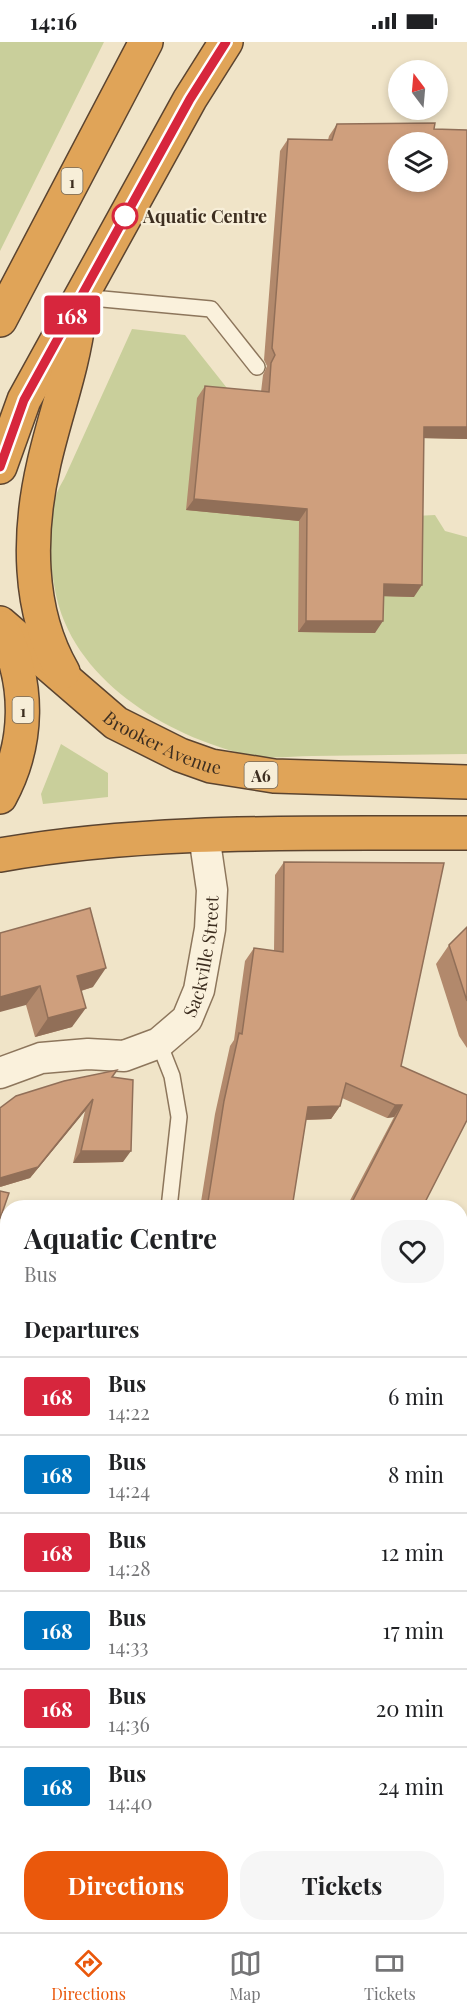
<!DOCTYPE html>
<style>
:root{--surface:#fff;--page:#f6f6f6;--text:#202124;--muted:#757577;--line:#e0e0e0;--accent:#ea580c}
body{margin:0;font-family:"Playfair Display",serif;background:var(--page);color:var(--text);height:100vh;display:flex;flex-direction:column;font-size:22px;white-space:nowrap}
*{box-sizing:border-box;margin:0}
p{font-size:20px;color:var(--muted)}
.icon{flex:none;width:33px;height:33px;fill:none;stroke:currentColor;stroke-width:2;stroke-linecap:round;stroke-linejoin:round}
.map{position:relative;flex:1;overflow:hidden}
.panel{position:absolute;left:0px;top:1158px;width:468px;height:732px;display:flex;flex-direction:column;background:var(--surface);border-radius:24px 24px 0 0;box-shadow:0 3px 9px #0003}
.panel>*{flex:none}
.badge{padding:0 12px;border-radius:4px;font-size:21px;line-height:39px}
.needle{width:39px;rotate:344deg}
.controls{position:absolute;left:388px;top:18px;display:grid;gap:12px}
.controls a{display:grid;place-items:center;width:60px;height:60px;border-radius:50%;background:var(--surface);box-shadow:0 3px 9px #0003;font-size:30px}
.map>.badge{position:absolute;translate:-50% -50%;box-shadow:0 0 0 3px #fff}
h2{padding:0 24px;font-size:22px;line-height:54px}
.round{display:grid;place-items:center;flex:none;width:63px;height:63px;border-radius:24px;background:var(--page)}
.summary{display:flex;align-items:center;justify-content:space-between;height:102px;padding:0 24px}
h1{font-size:28px;font-weight:700;line-height:45px}
.cta{display:flex;gap:12px;margin-top:auto;padding:12px 24px}
.cta a{flex:1;height:69px;border-radius:24px;background:var(--accent);color:#fff;font-size:24px;font-weight:700;line-height:69px;text-align:center}
.cta a+a{background:var(--page);color:var(--text)}
ul{padding:0;list-style:none}
li{display:flex;align-items:center;gap:18px;height:78px;padding:0 24px;border-top:2px solid var(--line)}
li div{flex:1}
li b{display:block;font-size:22px}
li em{font-style:normal}
li .badge{min-width:66px;font-weight:700;text-align:center}
.status{display:flex;justify-content:space-between;align-items:center;height:42px;padding:0 30px;background:var(--surface);direction:ltr}
.status svg{height:16px;fill:currentColor}
.menu{display:flex;justify-content:space-around;align-items:center;height:84px;border-top:2px solid var(--line);background:var(--surface);font-size:16px;color:var(--muted)}
.menu a{display:grid;justify-items:center;gap:3px}
.menu .selected{color:var(--accent)}
.map>svg:first-child{display:block}
.green{fill:#c9cf9b}
.lines{fill:none;stroke-linecap:round;stroke-linejoin:round}
.stream{stroke:#6f938a;stroke-width:10}
.lane-casing{stroke:#8d765c;stroke-width:18}
.street-casing{stroke:#8d765c;stroke-width:33}
.secondary-casing{stroke:#6f573f;stroke-width:36}
.highway-casing{stroke:#5b4430;stroke-width:36}
.lane{stroke:#faf1dc;stroke-width:15}
.street{stroke:#faf1dc;stroke-width:30}
.secondary{stroke:#faf1dc;stroke-width:33}
.highway{stroke:#e0a458;stroke-width:33}
.wall{fill:#b2896c}
.shaded-wall{fill:#916f58}
.building{fill:#cf9f7d;stroke:#916f58;stroke-width:1.5;fill-rule:evenodd}
.line-casing{stroke:#fff;stroke-width:14}
.line{stroke:#d7263d;stroke-width:9}
.stop-dot{fill:#fff;stroke:#d7263d;stroke-width:3}
.labels{text-anchor:middle;dominant-baseline:central;stroke-width:4.5;stroke-linejoin:round;paint-order:stroke}
.shield{fill:#f7eed8;stroke:#756857;stroke-width:1.5}
.shield-label{font-size:16px;font-weight:bold;fill:#3d2e20}
.stop-label{font-size:18px;font-weight:bold;fill:#3d2e20;stroke:#f7eed8;text-anchor:start}
.street-label{font-size:18px;fill:#3d2e20;stroke:#f7eed8}
</style>
<div class="status"><b>14:16</b><svg viewBox="0 0 49 12"><path d="M0 12V9h3v3zM5 12V6h3v6zM10 12V3h3v9zM15 12V0h3v12zM26 1h20v11H26zM47 4h2v5h-2z"/></svg></div>
<div class="map">
<svg width="467" height="1890" viewBox="0 0 467 1890">
<rect width="100%" height="100%" fill="#f0e4c8"/>
<!-- green -->
<path class="green" d="M0,0H104L0,209Z
M132,287L185,293L238,360L299,460L376,554L415,474L435,473L445,489L467,495V712C415,713 364,713 312,714C292,714 268,718 248,713C166,694 71,637 55,548C49,513 44,468 64,437Z
M61,702L108,731V755L43,762L41,752Z"/>
<g class="lines">
<!-- stream -->
<path class="stream" d="M276,1890L279,1882"/>
<!-- lane casing -->
<g class="lane-casing">
<path id="lane" d="M81,255L211,267L257,325
M159,1001L172,1034L179,1075L169,1166"/>
</g>
<!-- street casing -->
<g class="street-casing">
<g id="street">
<path id="s1" d="M0,1031L41,1016L88,1012L124,1014L159,1001L187,977L199,948L210,887L212,848L204,793"/>
<path d="M460,1385L467,1389"/>
<path d="M460,1538L467,1525"/>
<path d="M0,1599L8,1603"/>
<path d="M333,1890L336,1882"/>
</g>
</g>
<!-- secondary casing -->
<g class="secondary-casing">
<path id="secondary" d="M0,1563L8,1567
M460,1821L467,1825"/>
</g>
<!-- highway casing -->
<g class="highway-casing">
<g id="highway">
<path d="M0,278L146,0"/>
<path d="M0,425L24,358L190,57L226,0"/>
<path id="s2" d="M0,581L116,681L180,713L211,724L274,734L467,740"/>
<path d="M63,630C27,568 28,490 44,421C55,372 73,326 79,275"/>
<path d="M0,755C29,702 30,640 2,586"/>
<path d="M0,813C154,786 311,792 467,791"/>
</g>
</g>
<!-- lane -->
<use href="#lane" class="lane"/>
<!-- street -->
<use href="#street" class="street"/>
<!-- secondary -->
<use href="#secondary" class="secondary"/>
<!-- highway -->
<use href="#highway" class="highway"/>
</g>
<!-- wall -->
<path class="wall" d="M337,82L434,87L467,88V397L424,396L414,555L383,554L375,591L298,590L299,479L186,468L197,356L205,344L261,350L263,333L267,324L264,318L280,109L288,97L328,98L329,94Z
M284,820L401,1024L422,1166H346L394,1075L387,1076L342,1056L340,1064L331,1077L306,1078L292,1166H200L215,1072L230,1004L234,998L245,919L254,906L274,909L275,833Z
M467,885V1006L459,994L436,922L449,903Z
M0,891L93,945L81,949L72,985L35,995L26,963Z
M112,1035L123,1120L73,1121L85,1069L30,1136L0,1145Z
M467,1200V1368L460,1364V1214Z
M7,1385L8,1386V1527L0,1523V1395Z
M467,1652V1776L460,1773V1665Z
M414,1882H460L467,1890H410Z"/>
<!-- shaded-wall -->
<path class="shaded-wall" d="M424,385H467V397L416,396Z
M194,457L307,467L299,479L186,468Z
M384,542L422,543L414,555L376,554Z
M306,579H383L375,591L298,590Z
M106,926L93,945L64,954L77,934Z
M40,944L26,963L0,970V955Z
M86,966L72,985L35,995L48,976Z
M93,1057L85,1069L30,1136L0,1145V1136Z
M395,1063H402L394,1075L387,1076Z
M340,1064L331,1077L299,1078L308,1065Z
M81,1109H131L123,1120L73,1121Z"/>
<!-- building -->
<path class="building" d="M435,81L434,87L467,88V385H424L422,543L384,542L383,579H306L307,467L194,457L205,344L269,350L271,321L275,313L272,306L288,97L332,98L337,82ZM399,100H438V140H399Z
M284,820L444,821L401,1024L467,1053V1078L422,1166H349L402,1063H395L346,1041L340,1064L308,1065L292,1166H207L224,1059L239,991L242,992L254,906L283,910Z
M90,866L106,926L77,934L86,966L48,976L40,944L0,955V891Z
M467,885V959L449,903Z
M117,1028L112,1035L133,1038L131,1109H81L93,1057L38,1125L0,1136V1066L16,1054L64,1039Z
M0,1149L9,1151L0,1177Z
M71,1161L91,1166H70Z
M467,1207V1347L460,1344V1220Z
M7,1385L8,1386V1510L0,1506V1407L5,1409Z
M0,1622L8,1626V1882H168L164,1890H0Z
M467,1658V1754L460,1751V1670Z
M460,1859L467,1863V1890H412L416,1882H460Z"/>
<g class="lines">
<!-- line casing -->
<g class="line-casing">
<path id="line" d="M0,425L24,358L190,57L226,0"/>
</g>
<!-- line -->
<use href="#line" class="line"/>
</g>
<!-- markers -->
<circle class="stop-dot" cx="125" cy="174" r="12"/>
<g class="labels">
<!-- shield labels -->
<g class="shield">
<rect x="61.5" y="126" width="21" height="26" rx="4.5"/>
<rect x="12.5" y="655" width="21" height="26" rx="4.5"/>
<rect x="244.5" y="720" width="33" height="26" rx="4.5"/>
</g>
<g class="shield-label">
<text x="72" y="139">1</text>
<text x="23" y="668">1</text>
<text x="261" y="733">A6</text>
</g>
<!-- stop labels -->
<g class="stop-label">
<text x="143" y="174">Aquatic Centre</text>
</g>
<!-- street labels -->
<g class="street-label">
<text stroke="none"><textPath href="#s2" startOffset="204">Brooker Avenue</textPath></text>
<text stroke="none"><textPath href="#s1" startOffset="266">Sackville Street</textPath></text>
</g>
</g>
</svg>
<div class="controls">
<a><svg class="needle" viewBox="-14 -14 28 28"><path d="M0-13l5 13h-10z" fill="#e53935"/><path d="M0 13l5-13h-10z" fill="#757577"/></svg></a>
<a><svg class="icon" aria-label="layers" viewBox="0 0 24 24"><path d="M12 4l9 5-9 5-9-5zM3 14l9 5 9-5"/></svg></a>
</div>
<b class="badge" style="left:72px;top:273px;background:#d7263d;color:#fff">168</b>
<section class="panel">
<div class="summary"><div><h1>Aquatic Centre</h1><p>Bus</p></div><a class="round"><svg class="icon" aria-label="heart" viewBox="0 0 24 24"><path d="M12 20l-8-8c-3-5 5-10 8-4 3-6 11-1 8 4z"/></svg></a></div>
<h2>Departures</h2>
<ul>
<li><span class="badge" style="background:#d7263d;color:#fff">168</span><div><b>Bus</b><p>14:22</p></div><em>6 min</em></li>
<li><span class="badge" style="background:#0072bc;color:#fff">168</span><div><b>Bus</b><p>14:24</p></div><em>8 min</em></li>
<li><span class="badge" style="background:#d7263d;color:#fff">168</span><div><b>Bus</b><p>14:28</p></div><em>12 min</em></li>
<li><span class="badge" style="background:#0072bc;color:#fff">168</span><div><b>Bus</b><p>14:33</p></div><em>17 min</em></li>
<li><span class="badge" style="background:#d7263d;color:#fff">168</span><div><b>Bus</b><p>14:36</p></div><em>20 min</em></li>
<li><span class="badge" style="background:#0072bc;color:#fff">168</span><div><b>Bus</b><p>14:40</p></div><em>24 min</em></li>
</ul>
<div class="cta"><a>Directions</a><a>Tickets</a></div>
</section>
</div>
<nav class="menu">
<a class="selected"><svg class="icon" aria-label="directions" viewBox="0 0 24 24"><path d="M12 3l9 9-9 9-9-9zM9 14v-3h6M13 9l2 2-2 2"/></svg>Directions</a>
<a><svg class="icon" aria-label="map" viewBox="0 0 24 24"><path d="M3 6l6-2 6 2 6-2v14l-6 2-6-2-6 2zM9 4v14M15 6v14"/></svg>Map</a>
<a><svg class="icon" aria-label="tickets" viewBox="0 0 24 24"><path d="M3 7h18v10H3zM15 7v10"/></svg>Tickets</a>
</nav>
